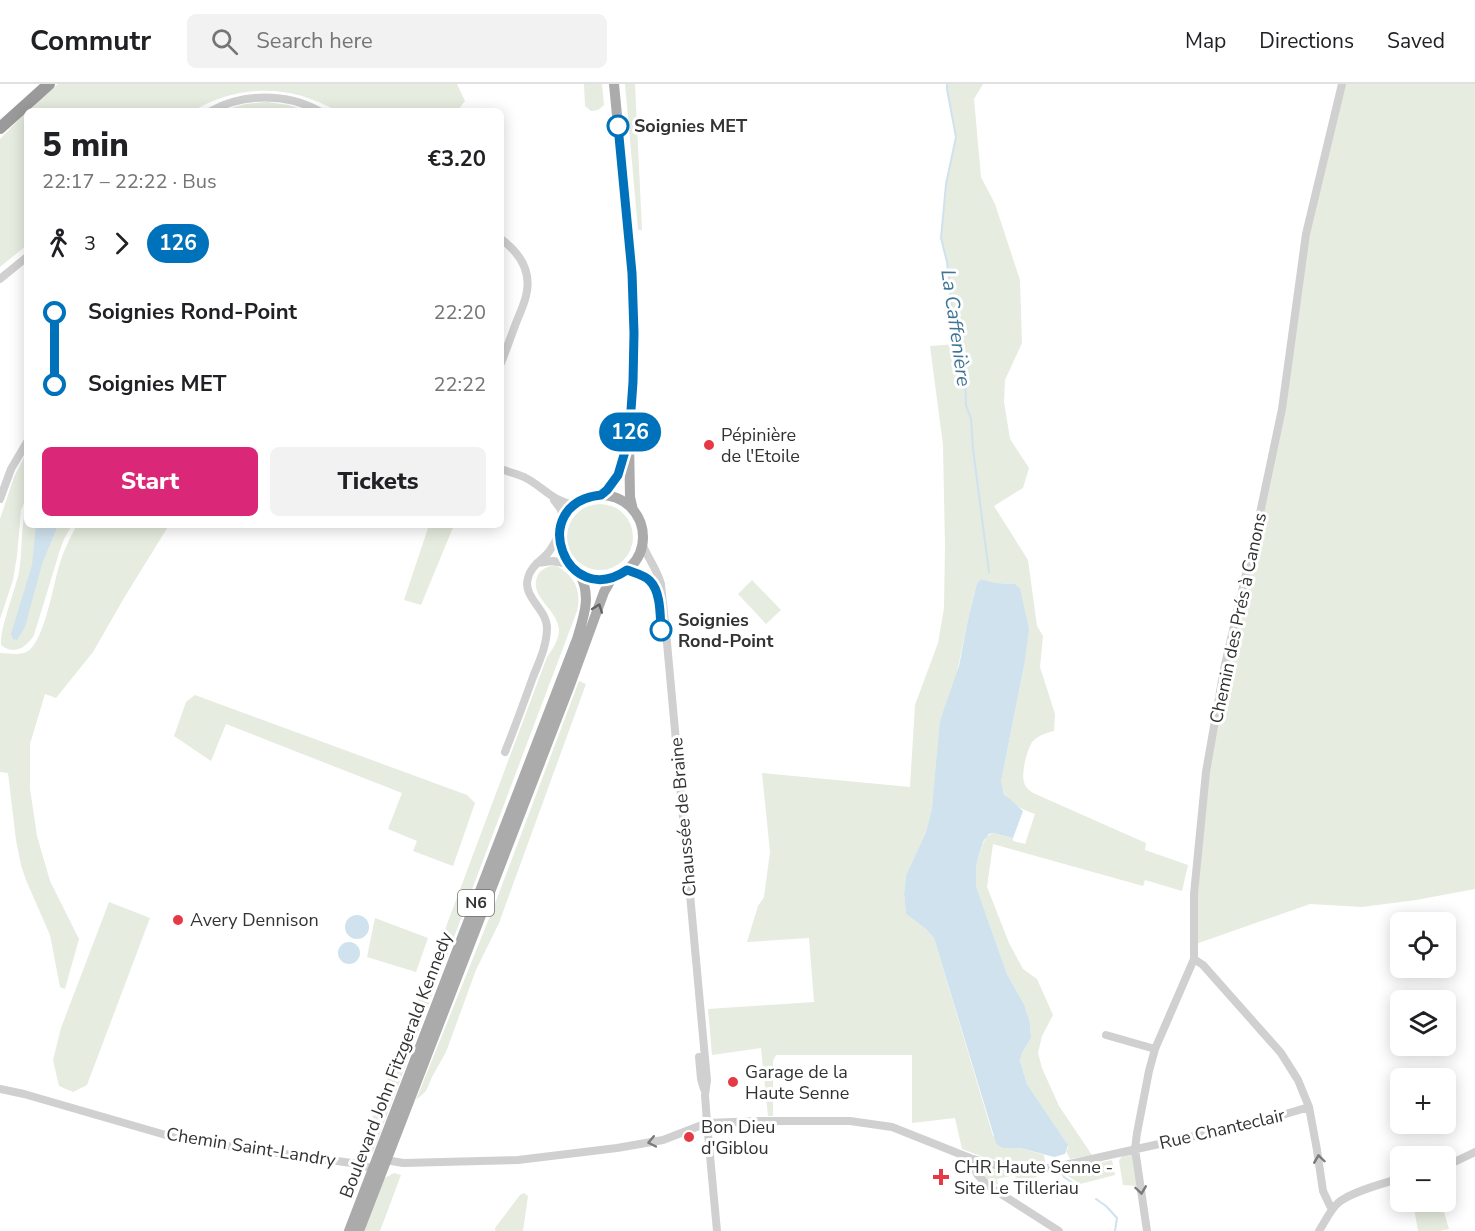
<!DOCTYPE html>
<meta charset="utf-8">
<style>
:root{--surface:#fff;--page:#f2f2f2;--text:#202124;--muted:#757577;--line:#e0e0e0;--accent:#db2777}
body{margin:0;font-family:"Nunito Sans",sans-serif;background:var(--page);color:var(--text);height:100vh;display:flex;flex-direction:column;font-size:22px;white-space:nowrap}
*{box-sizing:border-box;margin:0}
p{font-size:20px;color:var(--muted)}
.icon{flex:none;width:33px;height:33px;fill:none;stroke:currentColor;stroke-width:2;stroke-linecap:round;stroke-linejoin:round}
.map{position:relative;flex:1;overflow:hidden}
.side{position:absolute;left:24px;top:24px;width:480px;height:420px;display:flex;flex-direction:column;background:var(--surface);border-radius:9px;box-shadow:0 3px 15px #0003}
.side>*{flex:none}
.badge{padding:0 12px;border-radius:20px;font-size:21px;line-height:39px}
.buttons{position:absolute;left:1390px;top:828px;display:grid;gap:12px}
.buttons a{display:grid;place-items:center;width:66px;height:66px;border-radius:9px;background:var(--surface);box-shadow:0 3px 15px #0003;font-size:30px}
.map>.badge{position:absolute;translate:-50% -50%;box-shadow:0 0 0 3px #fff}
.legs{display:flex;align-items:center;gap:9px;height:66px;padding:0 18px;font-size:20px}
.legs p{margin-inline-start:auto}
.summary{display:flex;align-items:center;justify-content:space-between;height:102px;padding:0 18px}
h1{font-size:33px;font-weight:800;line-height:45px}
.cta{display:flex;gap:12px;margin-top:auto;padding:12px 18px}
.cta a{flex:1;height:69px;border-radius:9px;background:var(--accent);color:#fff;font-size:24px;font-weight:800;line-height:69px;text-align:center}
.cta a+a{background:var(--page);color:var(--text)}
ul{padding:0 18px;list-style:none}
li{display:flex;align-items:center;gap:21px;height:72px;font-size:22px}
li i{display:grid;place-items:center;width:9px;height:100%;margin:0 8px;background:currentColor}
li i::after{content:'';width:15px;height:15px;margin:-8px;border:4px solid;border-radius:50%;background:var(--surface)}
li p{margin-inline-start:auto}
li:first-child i{background:linear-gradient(#0000 50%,currentColor 0)}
li:last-child i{background:linear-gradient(currentColor 50%,#0000 0)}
header{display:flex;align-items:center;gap:36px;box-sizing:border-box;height:84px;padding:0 30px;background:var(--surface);border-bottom:2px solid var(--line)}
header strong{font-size:28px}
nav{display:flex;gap:33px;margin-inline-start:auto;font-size:21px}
.search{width:420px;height:54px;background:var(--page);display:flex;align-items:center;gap:15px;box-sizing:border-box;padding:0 21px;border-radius:9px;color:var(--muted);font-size:22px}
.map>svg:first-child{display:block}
.green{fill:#e6ecdf}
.water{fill:#cfe2ee}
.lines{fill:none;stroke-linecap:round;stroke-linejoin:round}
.stream{stroke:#cfe2ee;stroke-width:2}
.minor{stroke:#d0d0d0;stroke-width:8}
.major{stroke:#ababab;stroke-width:10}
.highway{stroke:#9a9a9a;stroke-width:12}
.oneway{stroke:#636363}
.oneway2{stroke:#7a7a7a}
.line-1-casing{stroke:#fff;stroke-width:14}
.line-1{stroke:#0072bc;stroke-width:9}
.stop-1-dot{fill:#fff;stroke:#0072bc;stroke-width:3}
.poi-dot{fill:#e63946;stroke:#fff;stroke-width:2}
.labels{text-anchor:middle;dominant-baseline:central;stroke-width:6;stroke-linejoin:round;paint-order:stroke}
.shield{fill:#fff;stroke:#707070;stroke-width:1.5}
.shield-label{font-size:16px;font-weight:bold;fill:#333}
.stop-label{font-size:18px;font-weight:bold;fill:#333;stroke:#fff;text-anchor:start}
.poi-label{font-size:18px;fill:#333;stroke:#fff;text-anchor:start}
.street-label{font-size:18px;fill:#333;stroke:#fff}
.water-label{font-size:20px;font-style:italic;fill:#3f7597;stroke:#fff}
</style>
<header>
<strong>Commutr</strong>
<div class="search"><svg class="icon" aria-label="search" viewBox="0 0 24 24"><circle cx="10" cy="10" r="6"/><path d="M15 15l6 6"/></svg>Search here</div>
<nav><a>Map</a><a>Directions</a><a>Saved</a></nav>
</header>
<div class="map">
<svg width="1475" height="1147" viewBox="0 0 1475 1147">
<rect width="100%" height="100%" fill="#fff"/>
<!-- green -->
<path class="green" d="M58,0H457L465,17L457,27H337C290,0 239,0 193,27H27Z
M584,0H602L604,21L598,26L591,27L585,22Z
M625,0H635L642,146H638Z
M947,0H983L974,15L981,93L995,120L1020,196L1022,259L1005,296L1004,318L1010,355L1029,384L1023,404L994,422L1028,476L1037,542L1043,552L1040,583L1055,630L1054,647C1046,649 1039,651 1033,657C1027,664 1021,690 1024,698C1025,703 1029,706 1033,709L1146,759L1145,766L1188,781L1182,807L1145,796L1143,802L993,760L987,803L1009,859L1023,885L1037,895L1053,931L1042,952L1038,969L1042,984L1059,1022L1092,1071L1070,1075L1066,1067L1068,1064L1066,1058L1027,1000L1020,977L1022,969L1031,954L1030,938L1024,920L1007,890L976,802V783L979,770L986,753L993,749L1013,754V757L1025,760L1035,730C1019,725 1003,717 1001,698L1024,582L1015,500L996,499L981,495L977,499L967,540L936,690L932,724L926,748L906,791L904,810L906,830L926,845L934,854L993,1052L1020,1064L1044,1071L1045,1078L997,1076L986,1074L962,1065L955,1034L912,1039V971H776L773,977V1032H768L761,964L712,971L708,925L814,918L809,854L747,858L758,822L764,813L770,768L762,689L910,703L915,621L938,559L944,524L945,462L943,361L930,262L956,260L947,178L941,154L946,100L956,53L947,5Z
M1344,0H1475V805L1416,816L1362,823L1310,820L1193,861L1209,689L1228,580L1283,327L1310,148Z
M267,18L288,21L307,27H221L246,20Z
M27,27V161L0,183V55Z
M27,368V412L21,426L17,472L13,496L0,535V435L14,393Z
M567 453a33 33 0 1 1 66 0a33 33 0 1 1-66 0Z
M27,421V441H72L64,455L60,466L34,551C27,563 14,572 1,561C0,543 15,507 19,488C23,466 20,442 27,421Z
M77,441H169L124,514L93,568L56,614L45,610L30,660V705L37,752L50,797L79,855L65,905L60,903L50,851L26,796L21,781L16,756L8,689L0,688V569C9,569 20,572 28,567C45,556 53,500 60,479C64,466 70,453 77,441Z
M429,441H454L421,521L404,516Z
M555,481C574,491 582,506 577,527L373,1068L368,1070L360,1065L425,899L547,573C552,566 558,557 559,548C560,526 529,514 537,493C540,485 547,483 555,481Z
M752,496L781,526L766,540L738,510Z
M579,597L586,600L499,839L476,886L446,968L432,993L426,1007L416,1016L496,817Z
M195,611L467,711L475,719L453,782L413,767L417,757L388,745L402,709L226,640L211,677L174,652L186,618Z
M109,818L150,834L87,1001L73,1008L59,1002L53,976L61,944Z
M375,834L428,854L416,888L367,873Z
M1133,1069L1137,1102L1123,1101L1119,1077L1122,1072Z
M1112,1076L1115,1091L1080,1100L1068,1092V1086Z
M987,1085L1037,1089V1093L1017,1097L1015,1091L997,1095L998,1100L993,1102L984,1092V1089Z
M394,1089L401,1091L380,1147H364L383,1095Z
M524,1109L528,1112L523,1147H495V1144L520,1111Z
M1413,1118H1441L1449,1145L1440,1147H1418Z"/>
<!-- water -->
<path class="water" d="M36,441H58L42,480L25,543L17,556L13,555L11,550L32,481Z
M981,495L996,499L1015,500L1020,505L1029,545L1024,582L1001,698L1004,710L1023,727L1013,754L993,749L989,750L984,756L979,770L976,783V802L1007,890L1024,920L1030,938L1031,954L1022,969L1020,977L1027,1000L1068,1061L1065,1070L1054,1073L1020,1064H1004L999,1062L996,1059L934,854L926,845L906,830L904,810L906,791L926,748L932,724L940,637L959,582L967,540L977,499Z
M345 843a12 12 0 1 1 24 0a12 12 0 1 1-24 0Z
M338 869a11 11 0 1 1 22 0a11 11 0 1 1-22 0Z"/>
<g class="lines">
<!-- stream -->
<path class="stream" d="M947,0V5L956,53L946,100L941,154L947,178L956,261L965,294L966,321L971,335L973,365L989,488
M1062,1089L1064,1093L1077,1102
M1096,1115L1106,1122L1117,1134L1115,1147"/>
<!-- minor -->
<path class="minor" d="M211,27C244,9 287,9 319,27
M501,155C520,169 532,188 526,212C524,220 521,227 518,234C512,249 507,264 501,279
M0,195L27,173
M501,385C509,388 517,390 524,393C544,403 551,417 575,421
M0,415L11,385L27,358
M554,416L560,424L564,434
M642,459C647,473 657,485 661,500L666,548L707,996L705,1011L707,1039L717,1147
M537,479L553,477L569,480
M627,486C646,492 653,495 658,515
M505,668C515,643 524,618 533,593C539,578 547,561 547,544C547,525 522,513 528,494C530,483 541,477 548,469C553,463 556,456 560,449
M1194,875L1203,881L1281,969L1298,996L1309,1023L1317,1066L1323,1107L1332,1126
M1106,951L1155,965
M699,973L701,995L704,1005
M0,1005L24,1010L183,1056L359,1080L373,1085
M970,1074L977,1090L987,1101L1059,1147
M386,1076L403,1079L518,1076L617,1064L663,1056L707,1039L759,1037H850L892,1043L970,1074L998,1082L1039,1085L1056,1083L1262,1037L1309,1023
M1446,1082L1475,1068
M1147,1147L1135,1065L1137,1049L1149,987L1155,965L1194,875V810L1206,688L1224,585L1259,434L1282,325L1306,150L1342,0
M1319,1147C1325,1138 1330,1126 1338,1119C1350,1108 1385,1099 1401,1094"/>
<!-- major -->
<path class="major" d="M614,0L632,189L634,271L629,354L630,413L633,426
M601,411C616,398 620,381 626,363
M559 453a42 42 0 1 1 84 0a42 42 0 1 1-84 0Z
M349,1147L577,555C584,532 592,511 579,489
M359,1147L570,601L604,508L612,494"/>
<!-- highway -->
<path class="highway" d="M0,44L49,0"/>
</g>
<!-- one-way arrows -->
<defs><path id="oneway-chevron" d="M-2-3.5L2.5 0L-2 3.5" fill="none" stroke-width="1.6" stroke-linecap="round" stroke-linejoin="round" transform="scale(1.5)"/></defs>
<use class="oneway" href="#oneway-chevron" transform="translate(598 524) rotate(-70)"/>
<g class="oneway2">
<use href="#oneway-chevron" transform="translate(652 1058) rotate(168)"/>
<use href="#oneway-chevron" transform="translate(1319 1075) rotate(-98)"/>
<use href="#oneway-chevron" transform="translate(1141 1106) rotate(82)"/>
</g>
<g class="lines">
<!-- line-1 casing -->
<g class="line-1-casing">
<path id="line-1" d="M618,42L632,189L634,249L633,298L629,354L618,391L607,406L601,411C525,419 566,528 627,486C635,489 645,491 650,497C661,508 660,531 661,546"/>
</g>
<!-- line-1 -->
<use href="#line-1" class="line-1"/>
</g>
<!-- markers -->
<g class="stop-1-dot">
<circle cx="618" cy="42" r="10"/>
<circle cx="661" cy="546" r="10"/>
</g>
<g class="poi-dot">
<circle cx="709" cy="361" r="6"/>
<circle cx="178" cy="836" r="6"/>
<circle cx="733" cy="998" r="6"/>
<circle cx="689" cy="1053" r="6"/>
<path d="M938 1084h6v6h6v6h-6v6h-6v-6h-6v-6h6z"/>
</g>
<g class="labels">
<!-- shield labels -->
<rect class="shield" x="458" y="806" width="36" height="26" rx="4.5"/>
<g class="shield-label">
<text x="476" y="819">N6</text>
</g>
<!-- stop labels -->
<g class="stop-label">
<text x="634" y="42">Soignies MET</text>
<text x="678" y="536">Soignies<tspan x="678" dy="21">Rond-Point</tspan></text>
</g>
<!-- poi labels -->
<g class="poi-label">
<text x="721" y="351">Pépinière<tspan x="721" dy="21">de l'Etoile</tspan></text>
<text x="190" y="836">Avery Dennison</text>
<text x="745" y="988">Garage de la<tspan x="745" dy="21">Haute Senne</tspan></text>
<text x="701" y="1043">Bon Dieu<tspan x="701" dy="21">d'Giblou</tspan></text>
<text x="954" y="1083">CHR Haute Senne -<tspan x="954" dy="21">Site Le Tilleriau</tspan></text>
</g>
<!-- street labels -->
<g class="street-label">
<text transform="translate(1238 534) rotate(-78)">Chemin des Prés à Canons</text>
<text transform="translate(683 733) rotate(-95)">Chaussée de Braine</text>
<text transform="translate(396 981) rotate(-69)">Boulevard John Fitzgerald Kennedy</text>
<text transform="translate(1222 1045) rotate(-13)">Rue Chanteclair</text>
<text transform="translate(251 1063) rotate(9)">Chemin Saint-Landry</text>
</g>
<!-- water labels -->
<g class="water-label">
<text transform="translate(956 244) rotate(82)">La Caffenière</text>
</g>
</g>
</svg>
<div class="buttons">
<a><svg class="icon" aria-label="locate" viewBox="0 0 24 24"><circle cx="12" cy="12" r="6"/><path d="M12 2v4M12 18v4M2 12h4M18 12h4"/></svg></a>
<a><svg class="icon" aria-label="layers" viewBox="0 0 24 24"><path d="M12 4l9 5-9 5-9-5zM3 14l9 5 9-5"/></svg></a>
<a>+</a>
<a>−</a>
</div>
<b class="badge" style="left:630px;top:348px;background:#0072bc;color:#fff">126</b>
<section class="side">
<div class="summary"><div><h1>5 min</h1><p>22:17 – 22:22 · Bus</p></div><b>€3.20</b></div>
<div class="legs"><svg class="icon" aria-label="walk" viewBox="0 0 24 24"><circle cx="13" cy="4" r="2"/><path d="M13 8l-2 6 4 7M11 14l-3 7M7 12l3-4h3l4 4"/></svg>3<svg class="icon" aria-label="forward" viewBox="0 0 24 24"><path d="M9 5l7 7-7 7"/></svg><b class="badge" style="background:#0072bc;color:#fff">126</b></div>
<ul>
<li><i style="color:#0072bc"></i><b>Soignies Rond-Point</b><p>22:20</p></li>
<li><i style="color:#0072bc"></i><b>Soignies MET</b><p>22:22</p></li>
</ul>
<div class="cta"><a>Start</a><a>Tickets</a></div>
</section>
</div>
